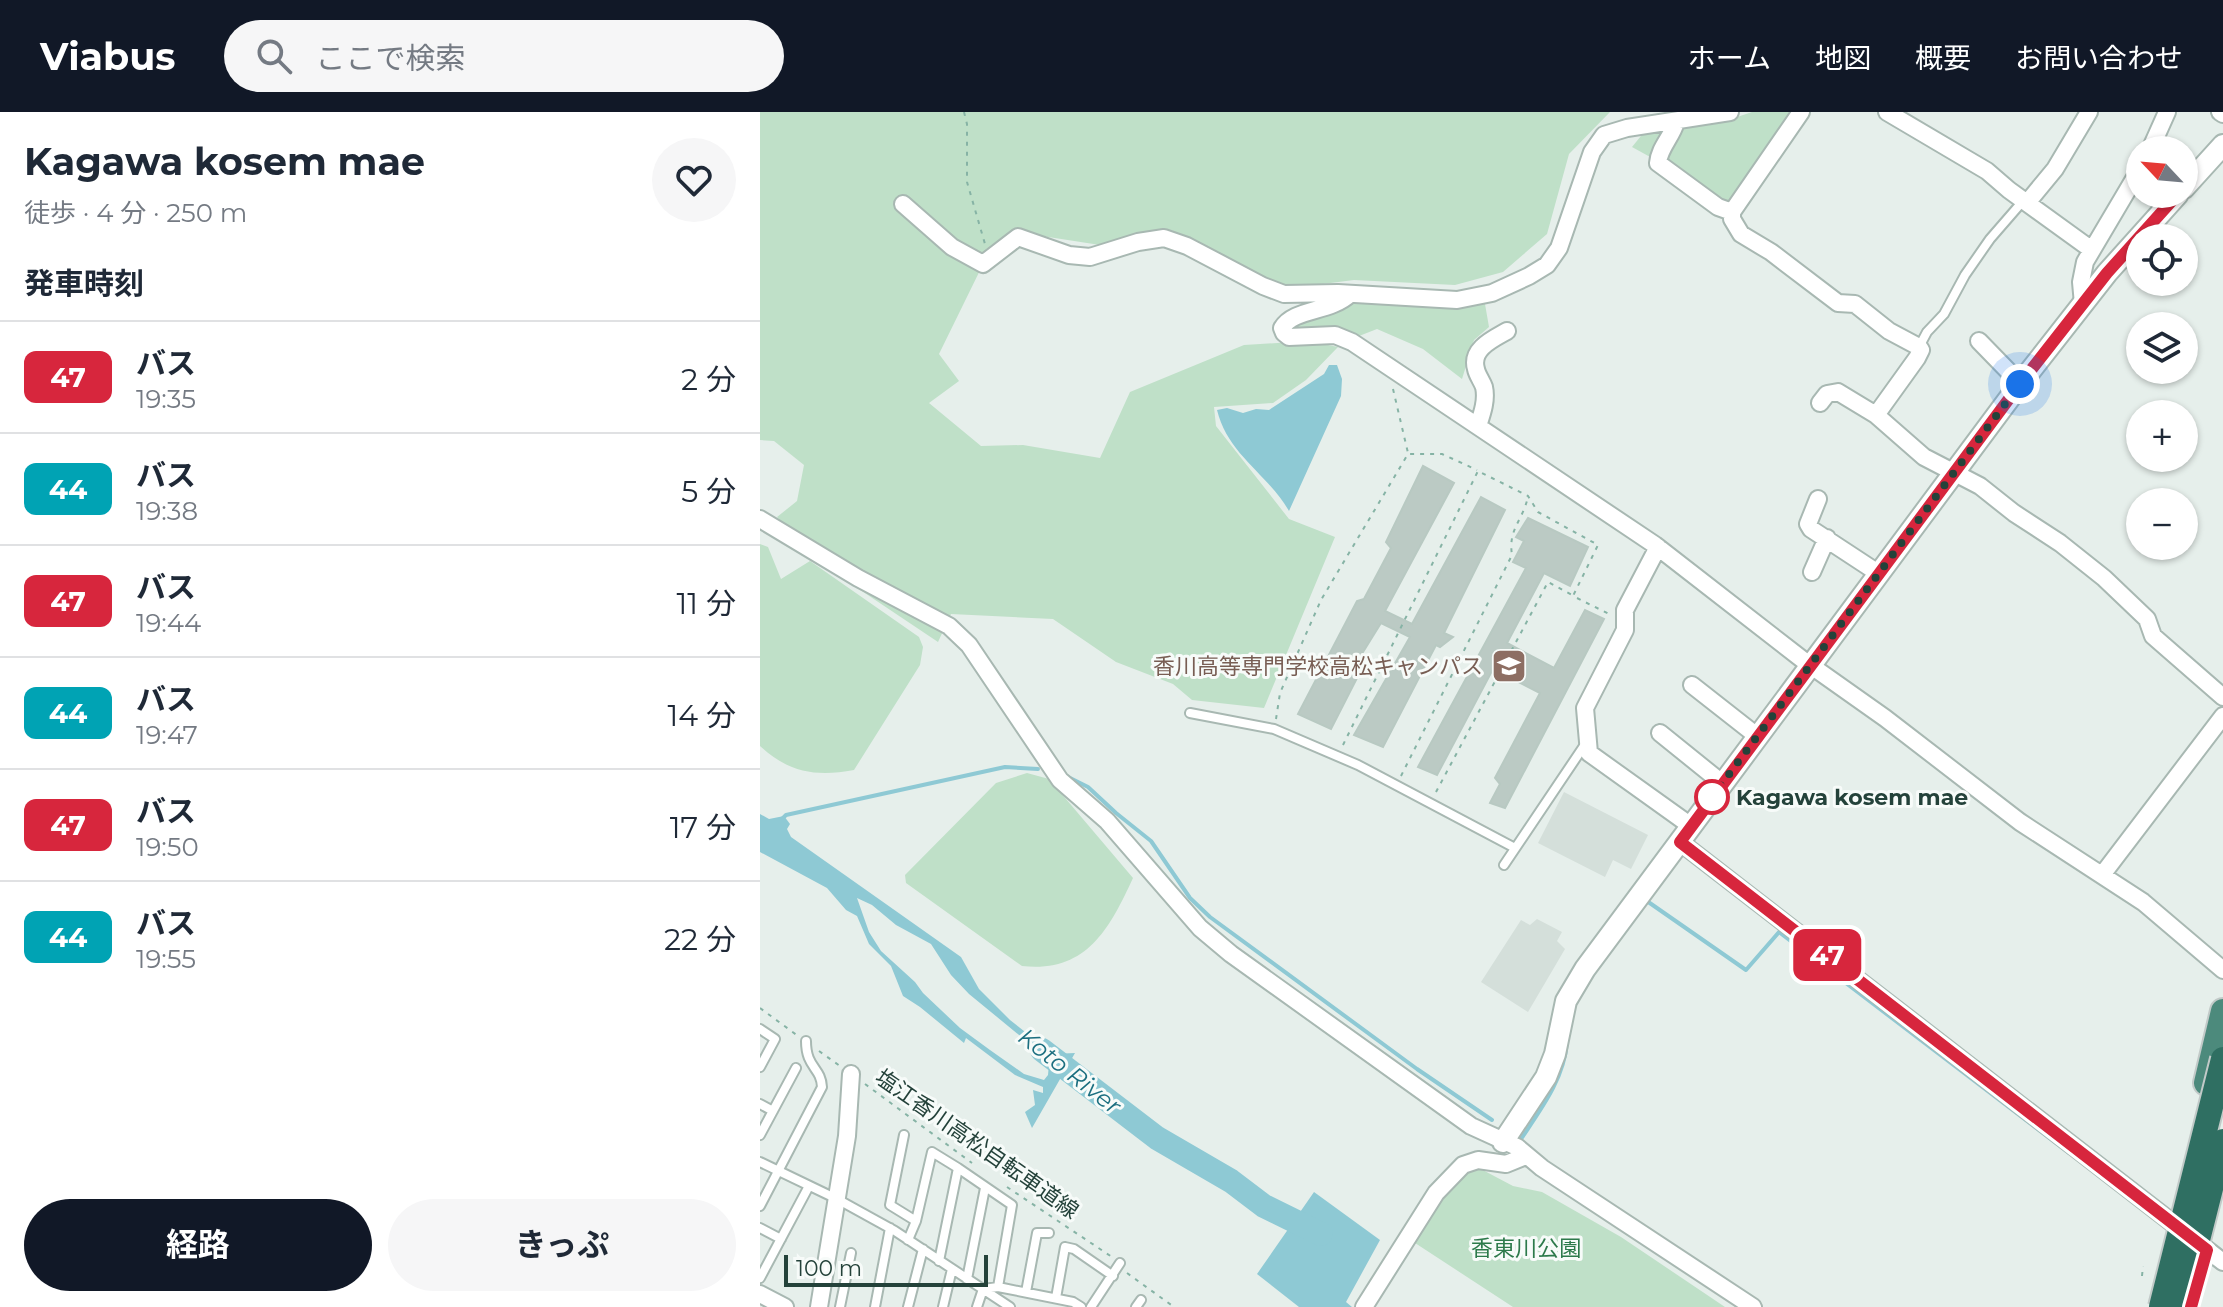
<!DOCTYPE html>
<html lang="ja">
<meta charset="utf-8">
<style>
:root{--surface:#fff;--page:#f6f6f7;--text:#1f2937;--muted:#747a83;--line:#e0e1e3;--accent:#111827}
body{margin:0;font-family:Montserrat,"Noto Sans JP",sans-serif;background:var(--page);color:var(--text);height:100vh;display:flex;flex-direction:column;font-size:30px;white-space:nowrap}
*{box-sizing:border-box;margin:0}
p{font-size:26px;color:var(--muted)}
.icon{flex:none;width:44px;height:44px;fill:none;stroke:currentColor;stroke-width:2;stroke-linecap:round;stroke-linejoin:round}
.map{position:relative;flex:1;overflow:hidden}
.drawer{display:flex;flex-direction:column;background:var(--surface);width:760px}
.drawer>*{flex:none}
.badge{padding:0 16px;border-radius:12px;font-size:28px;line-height:52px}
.needle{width:52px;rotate:296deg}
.tools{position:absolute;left:1366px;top:24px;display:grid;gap:16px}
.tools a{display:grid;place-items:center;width:72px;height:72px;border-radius:50%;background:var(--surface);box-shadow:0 2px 6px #0004;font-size:40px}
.scale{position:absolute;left:24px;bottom:20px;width:204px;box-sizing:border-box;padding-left:8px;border:4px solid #24423a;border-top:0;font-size:22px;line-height:28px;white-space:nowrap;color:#24423a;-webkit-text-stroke:6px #f7fbf9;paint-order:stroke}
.you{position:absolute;width:40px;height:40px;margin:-20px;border:6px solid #fff;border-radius:50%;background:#1a73e8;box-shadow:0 0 0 12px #1a73e833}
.map>.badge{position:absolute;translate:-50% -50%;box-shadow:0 0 0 4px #fff}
h2{padding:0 24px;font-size:30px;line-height:72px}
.round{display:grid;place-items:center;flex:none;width:84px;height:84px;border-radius:42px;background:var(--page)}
.headline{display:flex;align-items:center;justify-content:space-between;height:136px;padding:0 24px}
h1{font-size:38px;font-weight:700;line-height:60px}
.button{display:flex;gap:16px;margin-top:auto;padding:16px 24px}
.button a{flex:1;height:92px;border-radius:48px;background:var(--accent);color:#fff;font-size:32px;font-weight:700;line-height:92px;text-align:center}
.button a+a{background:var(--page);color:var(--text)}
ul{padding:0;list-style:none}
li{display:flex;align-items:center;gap:24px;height:112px;padding:0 24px;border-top:2px solid var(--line)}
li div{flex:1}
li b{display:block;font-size:30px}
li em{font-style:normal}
li .badge{min-width:88px;font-weight:700;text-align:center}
header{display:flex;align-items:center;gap:48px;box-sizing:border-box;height:112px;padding:0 40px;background:var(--accent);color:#fff}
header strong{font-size:38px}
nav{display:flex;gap:44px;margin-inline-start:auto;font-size:28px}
.search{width:560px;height:72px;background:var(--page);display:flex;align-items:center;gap:20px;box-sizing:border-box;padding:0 28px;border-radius:44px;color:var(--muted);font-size:30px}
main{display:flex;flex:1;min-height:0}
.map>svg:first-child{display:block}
.built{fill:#d4dfda}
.green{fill:#bfe0c8}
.water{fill:#8ec9d4;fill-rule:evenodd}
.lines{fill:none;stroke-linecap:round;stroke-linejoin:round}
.stream{stroke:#8ec9d4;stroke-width:4}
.river{stroke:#8ec9d4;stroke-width:24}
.building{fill:#bbcac4;stroke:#b8c9c2;stroke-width:2}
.service-casing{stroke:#a8b8b2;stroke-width:12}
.minor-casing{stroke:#a8b8b2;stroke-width:20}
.tertiary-casing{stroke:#a8b8b2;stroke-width:24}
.trunk-casing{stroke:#c2cac8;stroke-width:28}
.path{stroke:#86b3a5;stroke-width:2;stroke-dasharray:4 6;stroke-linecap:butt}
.service{stroke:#fff;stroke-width:8}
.minor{stroke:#fff;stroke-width:16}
.tertiary{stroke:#fff;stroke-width:20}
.trunk{stroke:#4c8a7c;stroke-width:24}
.motorway-bridge-casing{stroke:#c2cac8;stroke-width:28;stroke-linecap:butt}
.motorway-bridge{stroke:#2f6f62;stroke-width:24}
.line-casing{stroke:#fff;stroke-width:18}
.line{stroke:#d7263d;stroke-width:12}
.walk{stroke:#24423a;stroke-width:8;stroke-dasharray:0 14.4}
.stop-dot{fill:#fff;stroke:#d7263d;stroke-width:4}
.labels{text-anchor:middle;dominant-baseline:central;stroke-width:6;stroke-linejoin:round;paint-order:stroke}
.education-label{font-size:22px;fill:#785e54;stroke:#f7fbf9;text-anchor:end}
.stop-label{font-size:22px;font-weight:bold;fill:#24423a;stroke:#f7fbf9;text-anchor:start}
.street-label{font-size:22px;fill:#24423a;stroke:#f7fbf9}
.park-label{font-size:22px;fill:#2d7a4b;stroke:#f7fbf9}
.water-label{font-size:24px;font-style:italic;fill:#1c6f80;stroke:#f7fbf9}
</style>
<header>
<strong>Viabus</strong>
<div class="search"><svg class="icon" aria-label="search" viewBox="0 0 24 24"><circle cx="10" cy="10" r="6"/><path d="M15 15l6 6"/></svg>ここで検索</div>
<nav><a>ホーム</a><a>地図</a><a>概要</a><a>お問い合わせ</a></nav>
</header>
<main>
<section class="drawer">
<div class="headline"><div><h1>Kagawa kosem mae</h1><p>徒歩 · 4 分 · 250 m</p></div><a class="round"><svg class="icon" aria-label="heart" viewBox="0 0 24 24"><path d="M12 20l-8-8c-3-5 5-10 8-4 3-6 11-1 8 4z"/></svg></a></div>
<h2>発車時刻</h2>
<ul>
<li><span class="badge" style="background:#d7263d;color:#fff">47</span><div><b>バス</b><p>19:35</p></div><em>2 分</em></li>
<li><span class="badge" style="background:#00a3b4;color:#fff">44</span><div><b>バス</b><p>19:38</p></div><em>5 分</em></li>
<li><span class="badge" style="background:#d7263d;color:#fff">47</span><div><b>バス</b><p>19:44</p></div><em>11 分</em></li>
<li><span class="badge" style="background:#00a3b4;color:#fff">44</span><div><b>バス</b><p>19:47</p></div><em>14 分</em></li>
<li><span class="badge" style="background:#d7263d;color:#fff">47</span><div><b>バス</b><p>19:50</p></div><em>17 分</em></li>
<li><span class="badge" style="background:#00a3b4;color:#fff">44</span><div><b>バス</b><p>19:55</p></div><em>22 分</em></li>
</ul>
<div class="button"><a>経路</a><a>きっぷ</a></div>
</section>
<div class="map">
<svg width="1463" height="1195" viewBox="0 0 1463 1195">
<rect width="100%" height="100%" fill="#e6efeb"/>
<!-- built -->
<path class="built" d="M804,680L888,723L871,757L853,748L845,765L778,731Z
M777,807L802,820L797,829L805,837L768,900L721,870L761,808L770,813Z"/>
<!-- green -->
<path class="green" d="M0,0H850L809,42L787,122L743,160L695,173L594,168L531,176L501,166L411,118L340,133L250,119L228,142L179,242L199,269L169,291L221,334L263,333L340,346L370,280L484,233L548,229L578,235L546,268L513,291L454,295L456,314L529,407L575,425L504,596L432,588L413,572L356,550L293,507L191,502L178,530L51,445L17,405L37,389L44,353L14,329L0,328Z
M992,0H1035L972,92L961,93L912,57L872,35L885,19C923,17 956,13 992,0Z
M596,188L697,196L725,192L729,215L714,228L702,267L663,237L617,217L599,224L577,215L535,218L533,212L569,201Z
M0,432L8,435L21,467L50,449L159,525L163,535L160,553L94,658C57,665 29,661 0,634Z
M267,661L289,667L373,766C349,818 326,861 262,854L146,771L145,763L236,671Z
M717,1055L753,1074L782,1080L861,1125L965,1195H753L652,1129C668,1101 686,1067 717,1055Z"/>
<!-- water -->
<path class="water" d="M569,253H577L582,267L581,284L529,399C508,362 468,343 457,298L467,296L483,301L496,297L509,298L564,262Z
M0,702L9,707L24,704L30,712L27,717L31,725L201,845L219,877L250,908L293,942L315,941L272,1016L265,1000L275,993L273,978L283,981V975L255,963L206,926L204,931L160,895L143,884L131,854L109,832L97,804L86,798L67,776L0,740ZM97,786L112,793L136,813L171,832L191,863L209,882L281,941L289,952L288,963L284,968L264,962L230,938L200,916L163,881L155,870L121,839L109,820Z
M554,1080L620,1128L586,1190L592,1195H539L497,1162Z"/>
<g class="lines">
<!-- stream -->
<path class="stream" d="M308,665L328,675L356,701L391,729L430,786L450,805L657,957L732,1008
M23,706L26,703L245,655L278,657
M884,787L986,858L1019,820L1309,1041
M761,1027C781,997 804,967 807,930"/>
<!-- river -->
<path class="river" d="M282,938L397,1026L471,1069L504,1094L561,1122"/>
</g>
<!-- building -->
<path class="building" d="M663,354L694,371L625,499L652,512L721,385L745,398L684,521L693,525L680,535L676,533L623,635L594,623L650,525L621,511L590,561L598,564L571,617L538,602L597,489L604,487L631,436L626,430Z
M768,406L828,435L810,474L784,461L747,531L794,556L825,498L844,507L745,696L730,691L740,672L735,666L780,581L745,563L733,557L677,663L658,655L766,456L753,450L764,429L756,425Z"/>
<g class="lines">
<!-- service casing -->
<g class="service-casing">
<path id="service" d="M1159,235L1167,220L1184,202L1205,163L1230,127L1263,89
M430,601L514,617L598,653L755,736
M744,753L826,631
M0,917L15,927L0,955
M0,992L13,999
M0,1023L36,956
M144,1023L130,1093L156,1109L148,1128
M0,1050L77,1087L135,1119L250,1195
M198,1056L252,1093L238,1175
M0,1094L62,975C61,955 46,956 46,929
M156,1109L172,1040L198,1056L179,1149
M0,1116L21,1127
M0,1166L49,1074
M207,1167L225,1076
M266,1180L277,1121H289
M296,1186L305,1135L314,1137L353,1164
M80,1195L91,1141
M115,1195L130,1116
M148,1195L163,1137
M183,1195L192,1157
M217,1195L223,1177L238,1175L313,1190L321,1195
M331,1195L360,1151
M376,1195L381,1188"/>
</g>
<!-- minor casing -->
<g class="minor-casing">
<path id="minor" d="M1041,0L972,100V107L981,122L1011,140L1078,191L1095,192L1129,219L1159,235L1161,238L1157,246L1116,303L1164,345L1220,374L1254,401L1300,431L1344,466L1387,507L1393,524L1463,585
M1127,0L1227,59L1249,78L1332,138
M1460,0L1463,2
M916,10C912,25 899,36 898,51L958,95L972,100
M1390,38L1407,0
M1267,91L1295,57L1329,0
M143,92L192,135L223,152L258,125L309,143L330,145L378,130L404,126L427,134L503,174L524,182L578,181L697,188L732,181L769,164L787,153L799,136L832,40L844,23L867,16L970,0
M590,182C570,201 534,196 522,216L524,221L529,225L575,223L592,230L895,433L1043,548L1125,606L1260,710L1383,790L1463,858
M1323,192L1321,170L1325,150L1380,57
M1219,229L1255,266L1259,274
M1060,291L1067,282L1078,280L1116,303
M718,314C722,302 727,288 724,275C722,269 717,263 716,257C710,237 733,227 747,219
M1058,387L1048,412L1051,417L1118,461
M0,407L98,466L189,514L209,533L300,668L347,709L440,816L471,842L711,1014L757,1035L782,1056L993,1195
M898,435L865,498V518L825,596L829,641L931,714
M1052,460L1067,426
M932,573L997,624
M900,621L962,671
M920,730L1463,1150
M1342,763L1463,604
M0,1182L25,1195
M59,1195L87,1024L91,962
M604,1195L676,1081L703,1053L718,1048L746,1052L766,1044"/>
</g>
<!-- tertiary casing -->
<g class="tertiary-casing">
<path id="tertiary" d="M1424,76L1463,33
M743,1030L786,965L795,942L806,889L825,857L1260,272L1347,161L1418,82"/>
</g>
<!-- trunk casing -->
<g class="trunk-casing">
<path id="trunk" d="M1446,971L1463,899"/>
</g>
<!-- path -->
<path class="path" d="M204,0L207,12V70L225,132
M633,277L648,341
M516,607L520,581L561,488L648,342H682L717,358
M583,633L718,359L768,384L778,400L838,433L813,484L849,502
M641,664L752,443C748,417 762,410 768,385
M676,680L788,470L812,483
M0,896L38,924
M59,939L80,954
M105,972L212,1051
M247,1075L352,1145
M367,1161L414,1195
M1382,1164L1383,1154"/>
<!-- service -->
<use href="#service" class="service"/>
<!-- minor -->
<use href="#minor" class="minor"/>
<!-- tertiary -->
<use href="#tertiary" class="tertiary"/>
<!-- trunk -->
<use href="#trunk" class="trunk"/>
<!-- motorway-bridge casing -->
<g class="motorway-bridge-casing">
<path id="motorway-bridge" d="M1401,1195L1463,947
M1421,1195L1463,1029"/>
</g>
<!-- motorway-bridge -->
<use href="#motorway-bridge" class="motorway-bridge"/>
</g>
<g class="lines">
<!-- line casing -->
<g class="line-casing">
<path id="line" d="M1418,82L1347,161L1260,272L920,730L1447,1138L1431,1195"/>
</g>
<!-- line -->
<use href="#line" class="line"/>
<!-- walk -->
<path class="walk" d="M952,685L1260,272"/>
</g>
<!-- icons -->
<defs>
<g id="school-square" transform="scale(1.8)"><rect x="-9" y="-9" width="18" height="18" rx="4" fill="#8d6e63" stroke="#f7fbf9"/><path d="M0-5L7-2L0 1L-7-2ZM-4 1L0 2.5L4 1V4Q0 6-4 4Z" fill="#fff"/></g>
</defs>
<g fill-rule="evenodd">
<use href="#school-square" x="749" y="554"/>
</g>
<!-- markers -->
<circle class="stop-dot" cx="952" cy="685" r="16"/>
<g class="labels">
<!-- education labels -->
<g class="education-label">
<text x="723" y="554">香川高等専門学校高松キャンパス</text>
</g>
<!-- stop labels -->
<g class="stop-label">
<text x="976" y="685">Kagawa kosem mae</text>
</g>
<!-- street labels -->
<g class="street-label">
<text transform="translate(217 1032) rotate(35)">塩江香川高松自転車道線</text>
</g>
<!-- park labels -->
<g class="park-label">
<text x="766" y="1136">香東川公園</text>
</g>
<!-- water labels -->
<g class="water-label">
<text transform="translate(310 959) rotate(38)">Koto River</text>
</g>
</g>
</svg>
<div class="tools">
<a><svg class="needle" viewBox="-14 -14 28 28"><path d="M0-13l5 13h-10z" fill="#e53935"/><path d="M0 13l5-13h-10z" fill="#747a83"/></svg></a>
<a><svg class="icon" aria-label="locate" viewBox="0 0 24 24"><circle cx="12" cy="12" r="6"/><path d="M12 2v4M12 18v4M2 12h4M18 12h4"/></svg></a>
<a><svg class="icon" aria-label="layers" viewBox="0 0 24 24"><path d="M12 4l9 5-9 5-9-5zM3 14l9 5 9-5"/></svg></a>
<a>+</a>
<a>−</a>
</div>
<div class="scale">100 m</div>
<div class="you" style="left:1260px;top:272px"></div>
<b class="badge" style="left:1067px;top:843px;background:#d7263d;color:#fff">47</b>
</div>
</main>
